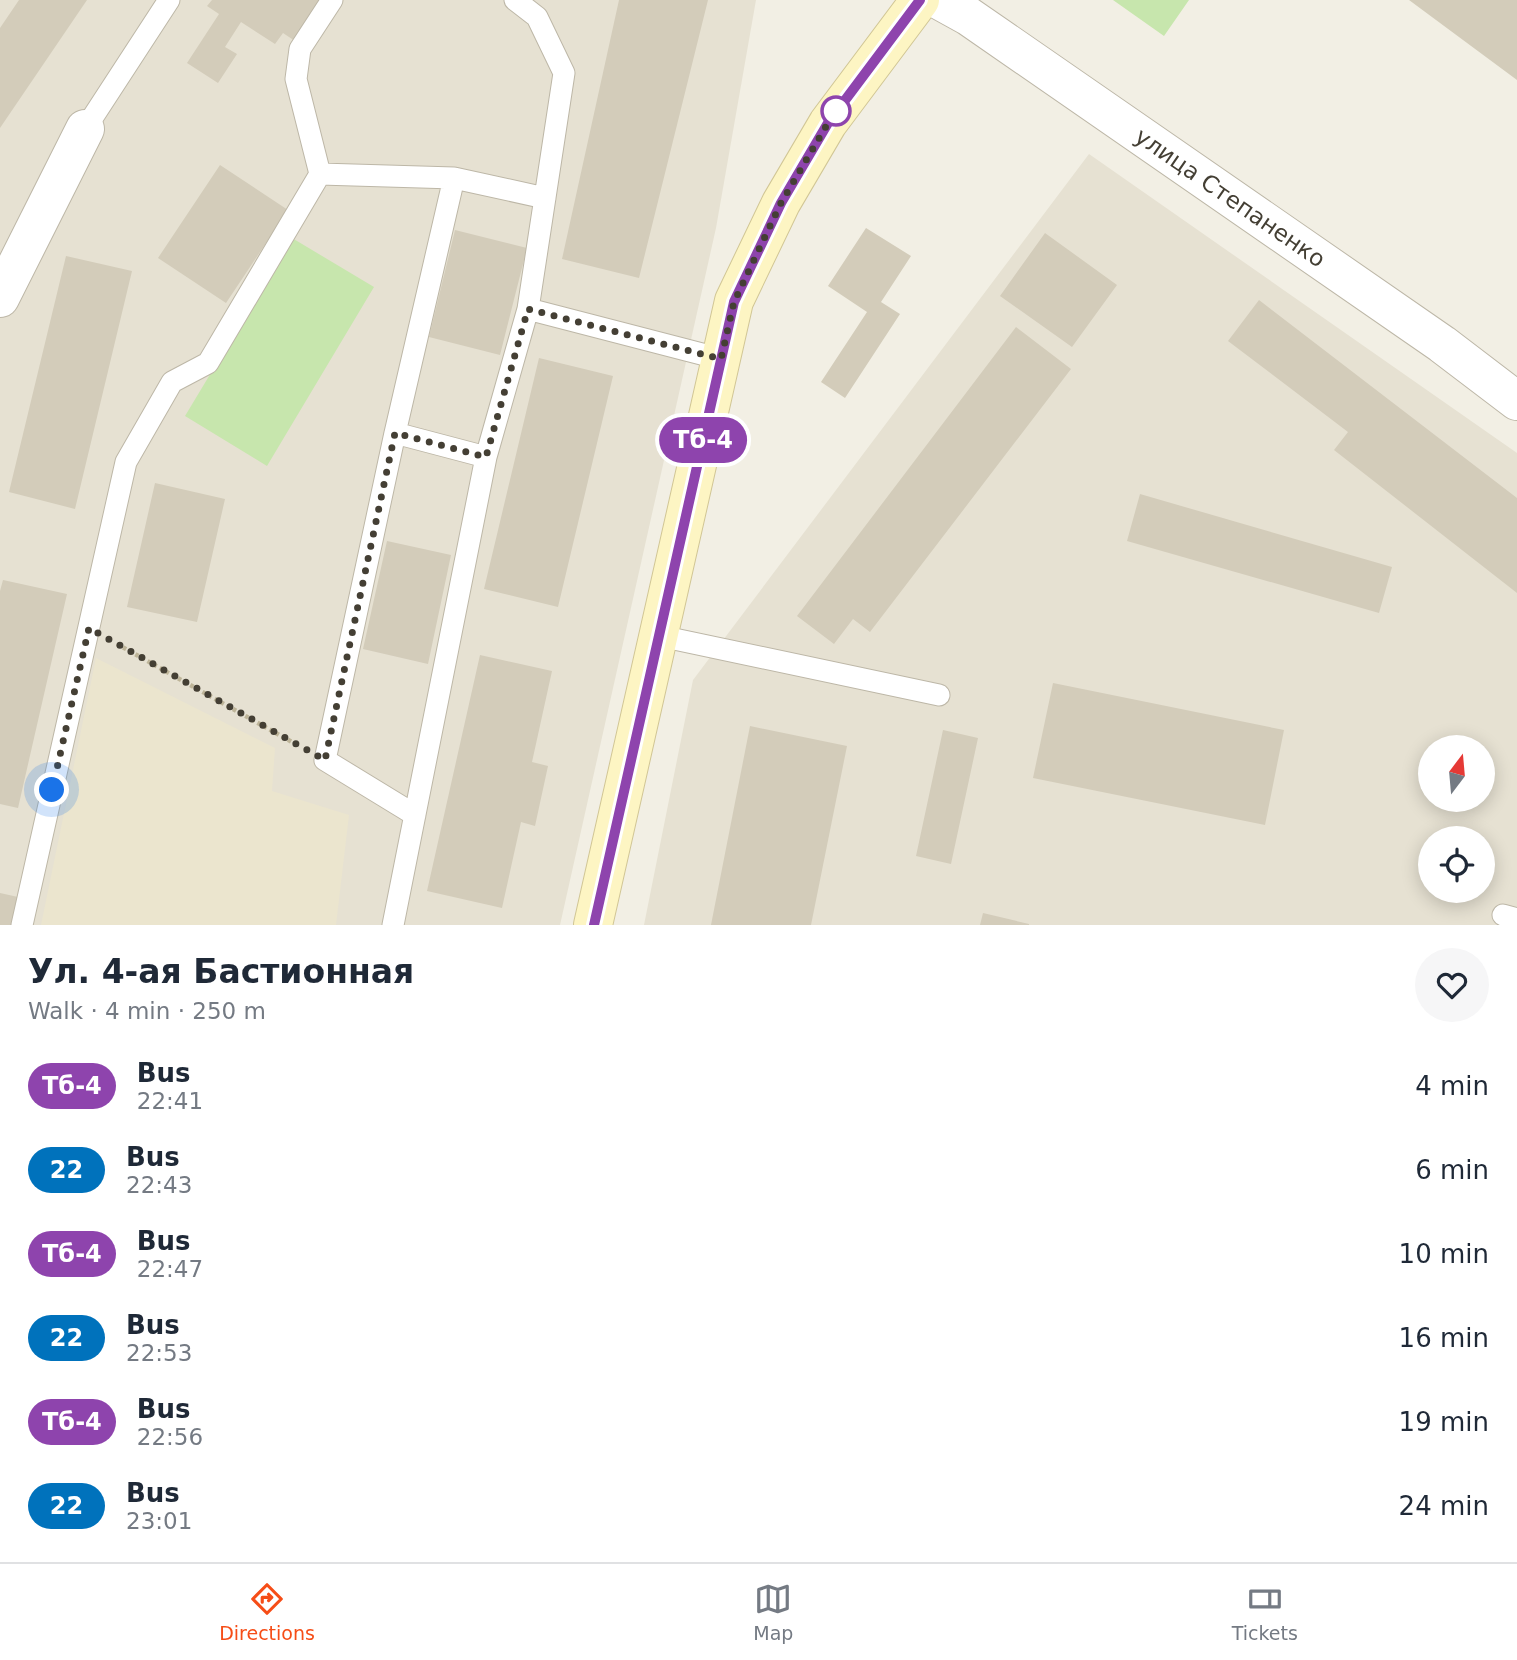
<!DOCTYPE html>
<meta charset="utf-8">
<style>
:root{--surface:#fff;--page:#f6f6f7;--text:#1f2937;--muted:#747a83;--line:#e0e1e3;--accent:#f64d17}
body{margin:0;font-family:"DejaVu Sans",sans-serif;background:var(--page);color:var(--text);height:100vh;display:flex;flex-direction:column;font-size:26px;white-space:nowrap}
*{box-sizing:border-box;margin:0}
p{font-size:23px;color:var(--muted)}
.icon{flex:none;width:38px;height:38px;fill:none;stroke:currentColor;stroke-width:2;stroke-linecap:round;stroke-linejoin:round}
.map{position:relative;height:925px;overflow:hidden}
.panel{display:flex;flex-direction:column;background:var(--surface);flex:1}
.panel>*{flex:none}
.badge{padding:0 14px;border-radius:23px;font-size:24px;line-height:46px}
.needle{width:46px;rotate:16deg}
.controls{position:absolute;left:1418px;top:735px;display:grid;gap:14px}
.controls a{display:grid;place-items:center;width:77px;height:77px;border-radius:50%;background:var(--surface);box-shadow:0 4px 18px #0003;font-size:35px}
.you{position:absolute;width:35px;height:35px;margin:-18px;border:5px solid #fff;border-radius:50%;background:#1a73e8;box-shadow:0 0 0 10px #1a73e833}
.map>.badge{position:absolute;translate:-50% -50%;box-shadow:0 0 0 4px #fff}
.round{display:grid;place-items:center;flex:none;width:74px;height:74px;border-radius:37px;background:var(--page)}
.summary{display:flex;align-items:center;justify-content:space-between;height:119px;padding:0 28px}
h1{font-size:33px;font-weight:700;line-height:52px}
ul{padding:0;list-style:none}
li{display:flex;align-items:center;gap:21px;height:84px;padding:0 28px}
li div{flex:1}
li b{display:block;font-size:26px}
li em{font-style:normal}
li .badge{min-width:77px;font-weight:700;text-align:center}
.tab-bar{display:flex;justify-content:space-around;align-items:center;height:98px;border-top:2px solid var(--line);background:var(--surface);font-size:19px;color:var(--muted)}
.tab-bar a{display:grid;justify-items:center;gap:4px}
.tab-bar .active{color:var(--accent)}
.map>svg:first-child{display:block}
.residential{fill:#e6e1d2;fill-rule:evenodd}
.education{fill:#ebe5ce}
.green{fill:#c7e6ad}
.building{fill:#d3ccba}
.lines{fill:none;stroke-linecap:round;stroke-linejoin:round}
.service-casing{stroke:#bdb7a7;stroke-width:23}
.minor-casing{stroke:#bdb7a7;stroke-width:40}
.secondary-casing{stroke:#d1c695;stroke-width:40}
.path{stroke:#beb599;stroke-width:4.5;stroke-dasharray:3.5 3.5;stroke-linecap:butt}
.service{stroke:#fff;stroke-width:21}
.minor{stroke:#fff;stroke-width:38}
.secondary{stroke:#fdf5c3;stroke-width:38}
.line-casing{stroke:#fff;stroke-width:16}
.line{stroke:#8e44ad;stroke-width:10}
.walk{stroke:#443f34;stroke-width:7;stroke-dasharray:0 12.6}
.stop-dot{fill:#fff;stroke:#8e44ad;stroke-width:3.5}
.labels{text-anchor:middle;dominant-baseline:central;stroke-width:5;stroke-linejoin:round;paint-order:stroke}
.street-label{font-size:23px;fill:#443f34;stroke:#fff}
</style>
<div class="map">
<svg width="1517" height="925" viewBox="0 0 1517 925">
<rect width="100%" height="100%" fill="#f2efe4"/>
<!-- residential -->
<path class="residential" d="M0,0H756L716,228L560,925H0Z
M1089,154L1517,453V925H644L693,680ZM1430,747H1482V800H1430ZM1430,838H1482V891H1430Z"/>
<!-- education -->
<path class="education" d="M96,658L275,748L272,791L349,815L336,925H41Z"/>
<!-- green -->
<path class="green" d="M1113,0H1189L1164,36Z
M292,238L374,287L267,466L185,416Z"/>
<!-- building -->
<path class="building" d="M19,0H87L0,128V28Z
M212,0H323L295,41L283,33L275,44L241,22L225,47L237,54L218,83L187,63L219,14L207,6Z
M619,0H708L639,278L562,259Z
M1409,0H1517V80Z
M220,165L288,210L226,303L158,258Z
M866,228L911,256L881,302L900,314L845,398L821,382L867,312L828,286Z
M455,230L527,248L500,355L429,337Z
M1045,233L1117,285L1072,347L1000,296Z
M66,256L132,271L75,509L9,492Z
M1259,300L1517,498V593L1334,450L1348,432L1228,341Z
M1016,327L1071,369L870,632L853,619L834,644L797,616Z
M539,358L613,376L558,607L484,589Z
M155,483L225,499L197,622L127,607Z
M1140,494L1392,567L1379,613L1127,541Z
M387,541L451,555L428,664L363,649Z
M3,580L67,594L18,808L0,804V591Z
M480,655L552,671L532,762L548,766L535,826L521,822L502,908L427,891Z
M1053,683L1284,730L1265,825L1033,778Z
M750,726L847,746L811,925H711Z
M943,730L978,738L951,864L916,856Z
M0,893L18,897L12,925H0Z
M983,913L1029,924V925H980Z"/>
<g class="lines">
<!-- service casing -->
<g class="service-casing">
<path id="service" d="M85,129L169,0
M320,174L454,178L545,198
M528,309L721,359
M395,433L454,178
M660,636L939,695
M415,815L325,760L395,433L486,457
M1503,915L1517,919
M22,925L126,462L172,382L208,363L320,174L296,79L300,49L332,0
M393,925L486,457L528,309L564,73L537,17L515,0"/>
</g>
<!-- minor casing -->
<g class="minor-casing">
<g id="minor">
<path id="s1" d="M939,0L968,16L1442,344L1517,401"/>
<path d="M0,298L85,129"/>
</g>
</g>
<!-- secondary casing -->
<g class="secondary-casing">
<path id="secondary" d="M593,925L734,301L781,203L828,123L920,0"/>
</g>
<!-- path -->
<path class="path" d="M117,644L299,746"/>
<!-- service -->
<use href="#service" class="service"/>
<!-- minor -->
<use href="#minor" class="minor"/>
<!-- secondary -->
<use href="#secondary" class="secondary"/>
</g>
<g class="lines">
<!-- line casing -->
<g class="line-casing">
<path id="line" d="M594,925L734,302L781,203L828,123L920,0"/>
</g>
<!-- line -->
<use href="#line" class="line"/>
<!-- walk -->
<path class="walk" d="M52,790L89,628L325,760L395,433L486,457L528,309L721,359L734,302L781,203L828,123L843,102L836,111"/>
</g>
<!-- markers -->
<circle class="stop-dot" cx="836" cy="111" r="14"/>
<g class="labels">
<!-- street labels -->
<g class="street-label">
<text stroke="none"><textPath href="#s1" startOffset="352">улица Степаненко</textPath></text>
</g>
</g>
</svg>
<div class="controls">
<a><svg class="needle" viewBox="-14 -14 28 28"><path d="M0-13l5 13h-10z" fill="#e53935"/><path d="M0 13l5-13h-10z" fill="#747a83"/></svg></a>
<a><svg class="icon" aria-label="locate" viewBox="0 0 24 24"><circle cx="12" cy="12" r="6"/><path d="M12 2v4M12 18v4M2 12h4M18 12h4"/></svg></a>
</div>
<div class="you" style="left:52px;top:790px"></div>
<b class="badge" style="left:703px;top:440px;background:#8e44ad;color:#fff">Тб-4</b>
</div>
<section class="panel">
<div class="summary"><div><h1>Ул. 4-ая Бастионная</h1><p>Walk · 4 min · 250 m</p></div><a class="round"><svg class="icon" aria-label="heart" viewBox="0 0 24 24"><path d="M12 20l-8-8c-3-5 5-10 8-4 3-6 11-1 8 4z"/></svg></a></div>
<ul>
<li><span class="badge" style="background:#8e44ad;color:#fff">Тб-4</span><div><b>Bus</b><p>22:41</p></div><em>4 min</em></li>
<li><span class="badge" style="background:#0072bc;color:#fff">22</span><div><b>Bus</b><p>22:43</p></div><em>6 min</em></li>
<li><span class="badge" style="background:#8e44ad;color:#fff">Тб-4</span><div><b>Bus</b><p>22:47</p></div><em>10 min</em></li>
<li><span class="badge" style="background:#0072bc;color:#fff">22</span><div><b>Bus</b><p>22:53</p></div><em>16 min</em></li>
<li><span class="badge" style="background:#8e44ad;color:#fff">Тб-4</span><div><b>Bus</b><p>22:56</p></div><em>19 min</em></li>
<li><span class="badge" style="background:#0072bc;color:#fff">22</span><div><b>Bus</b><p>23:01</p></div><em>24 min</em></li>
</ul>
</section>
<nav class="tab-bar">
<a class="active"><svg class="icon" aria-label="directions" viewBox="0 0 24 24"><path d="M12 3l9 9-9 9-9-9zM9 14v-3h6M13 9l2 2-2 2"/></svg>Directions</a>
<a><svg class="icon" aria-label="map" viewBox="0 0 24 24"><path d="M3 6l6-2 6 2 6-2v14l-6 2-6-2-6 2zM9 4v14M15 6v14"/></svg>Map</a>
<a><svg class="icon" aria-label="tickets" viewBox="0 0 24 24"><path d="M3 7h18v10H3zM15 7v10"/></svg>Tickets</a>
</nav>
